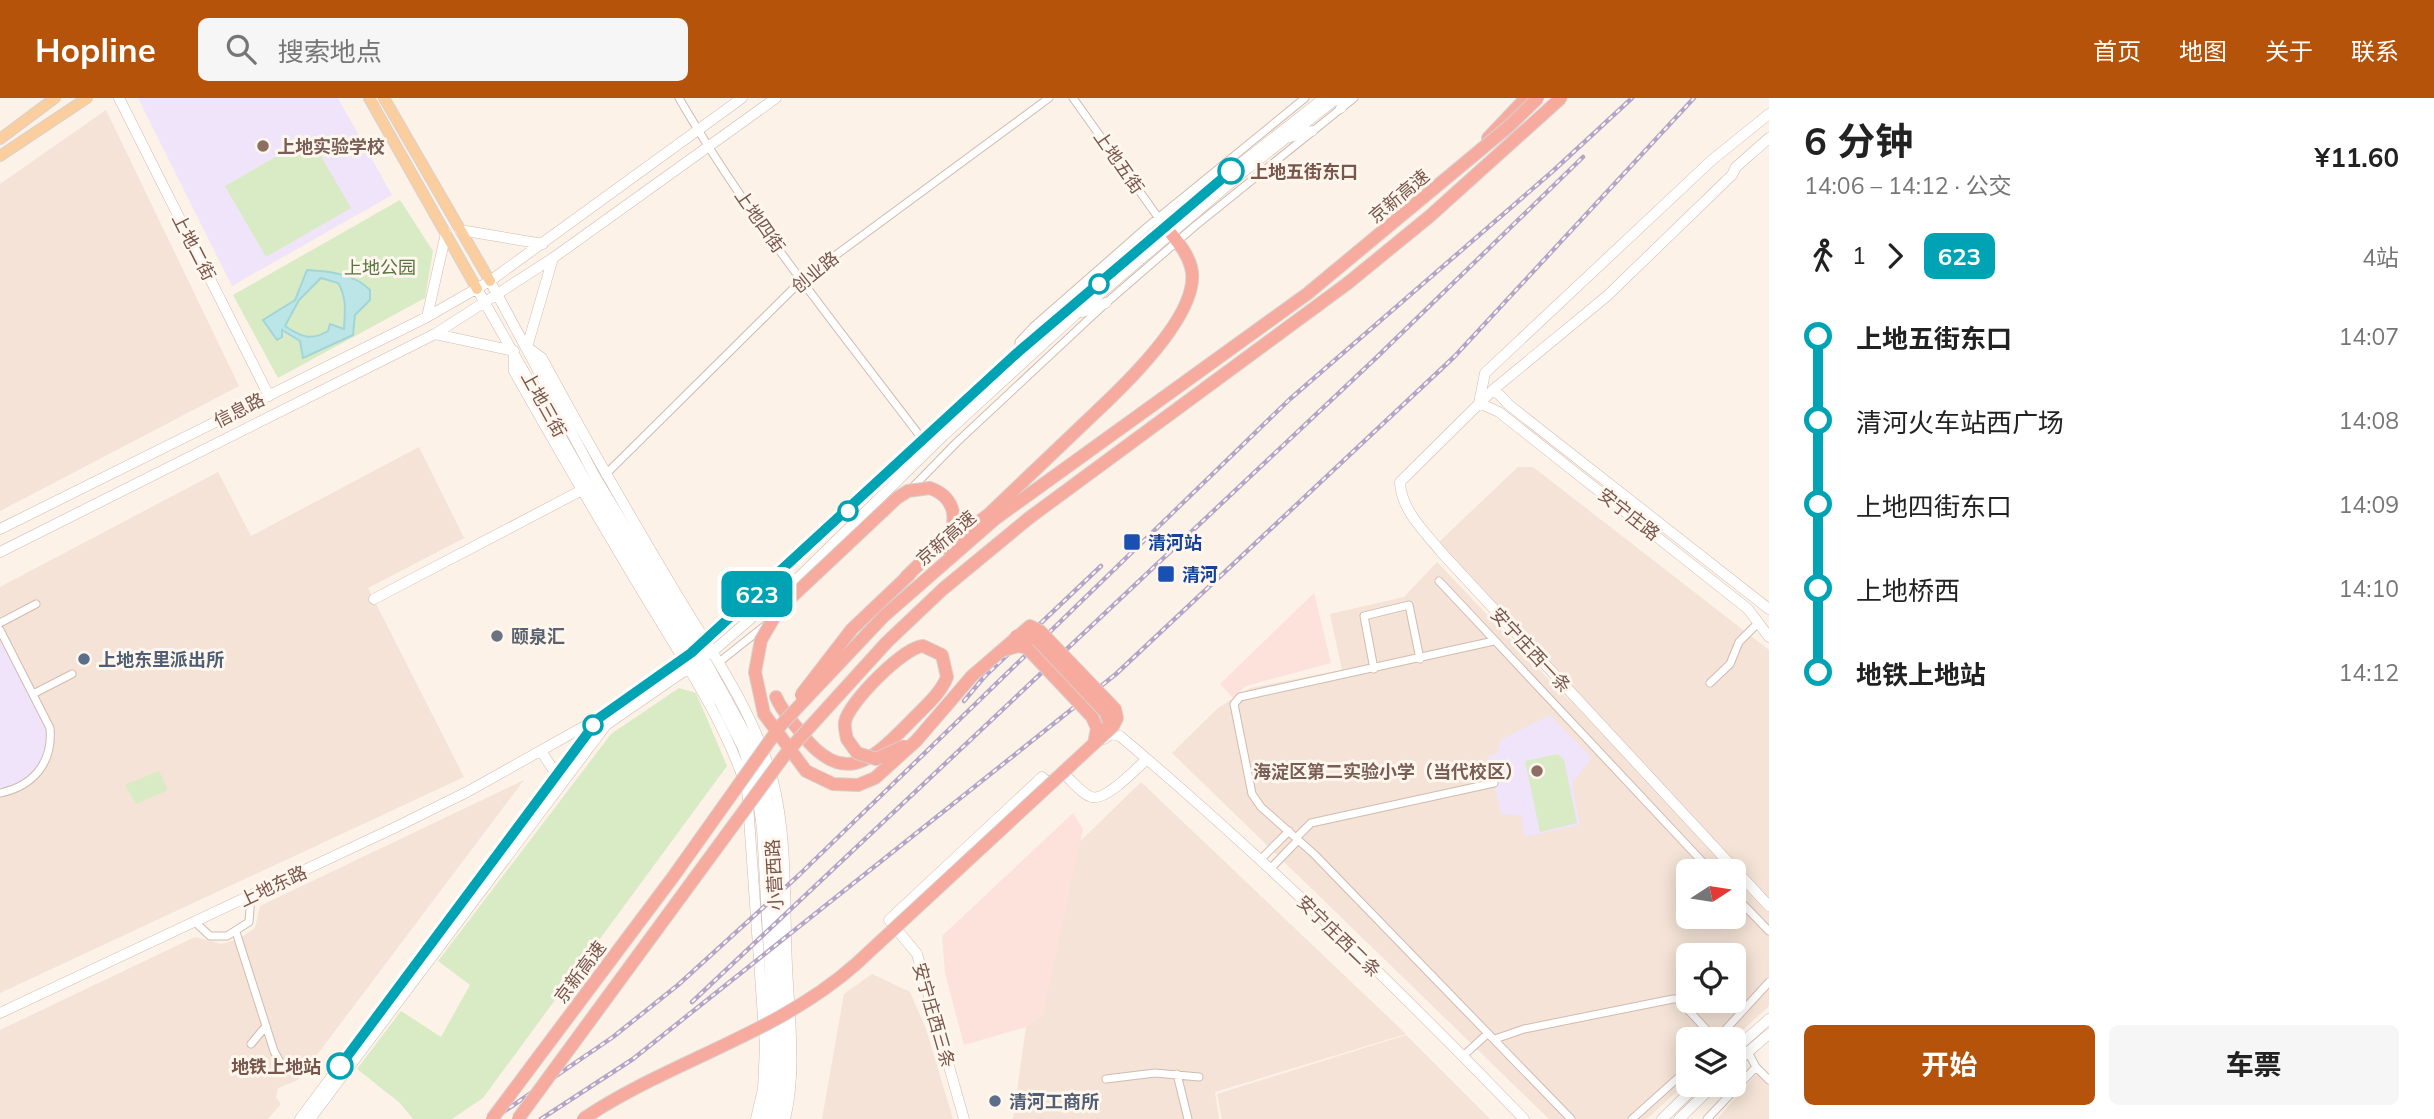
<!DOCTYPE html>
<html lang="zh">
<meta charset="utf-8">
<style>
:root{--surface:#fff;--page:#f6f6f6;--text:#222;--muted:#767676;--accent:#b45309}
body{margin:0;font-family:Mulish,"Noto Sans SC",sans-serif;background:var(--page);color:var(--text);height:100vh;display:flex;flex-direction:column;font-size:26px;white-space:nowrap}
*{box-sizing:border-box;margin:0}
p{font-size:23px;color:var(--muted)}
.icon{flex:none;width:38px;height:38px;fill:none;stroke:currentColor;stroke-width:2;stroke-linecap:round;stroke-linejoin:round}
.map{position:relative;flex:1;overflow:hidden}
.side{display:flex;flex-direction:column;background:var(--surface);width:665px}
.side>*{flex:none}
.badge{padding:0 14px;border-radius:10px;font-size:24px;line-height:46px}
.needle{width:46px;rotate:78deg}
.fabs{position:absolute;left:1676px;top:761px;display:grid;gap:14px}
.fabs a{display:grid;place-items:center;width:70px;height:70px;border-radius:10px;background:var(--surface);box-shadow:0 4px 18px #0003;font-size:35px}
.map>.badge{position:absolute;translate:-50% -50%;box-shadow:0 0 0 4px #fff}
.legs{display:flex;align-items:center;gap:10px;height:77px;padding:0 35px;font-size:23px}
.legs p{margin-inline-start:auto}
.overview{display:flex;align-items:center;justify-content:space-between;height:119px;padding:0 35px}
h1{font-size:38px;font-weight:700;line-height:52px}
.primary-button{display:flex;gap:14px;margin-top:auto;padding:14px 35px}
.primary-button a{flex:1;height:80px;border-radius:10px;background:var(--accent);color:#fff;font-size:28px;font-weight:700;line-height:80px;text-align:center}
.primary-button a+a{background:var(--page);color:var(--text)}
ul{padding:0 35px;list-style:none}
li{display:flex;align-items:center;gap:24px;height:84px;font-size:26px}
li i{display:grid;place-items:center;width:10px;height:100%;margin:0 9px;background:currentColor}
li i::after{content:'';width:18px;height:18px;margin:-9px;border:5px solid;border-radius:50%;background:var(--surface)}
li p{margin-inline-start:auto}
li:first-child i{background:linear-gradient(#0000 50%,currentColor 0)}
li:last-child i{background:linear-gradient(currentColor 50%,#0000 0)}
header{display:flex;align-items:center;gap:42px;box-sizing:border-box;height:98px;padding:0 35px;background:var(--accent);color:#fff}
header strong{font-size:33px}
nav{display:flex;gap:38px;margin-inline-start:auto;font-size:24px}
.search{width:490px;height:63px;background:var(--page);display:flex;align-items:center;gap:18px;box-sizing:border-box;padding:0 24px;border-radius:10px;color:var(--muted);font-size:26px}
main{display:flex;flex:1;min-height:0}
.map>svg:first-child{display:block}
.residential{fill:#f4e3d6;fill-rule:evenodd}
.commercial{fill:#fde1db}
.education{fill:#efe4f9}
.green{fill:#d9ebc5}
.water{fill:#bbe5e7;stroke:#a1d6d8;stroke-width:2;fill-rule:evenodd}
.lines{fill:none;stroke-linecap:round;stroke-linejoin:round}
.street-casing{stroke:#d1bbaf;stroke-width:9}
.secondary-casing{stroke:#d4baad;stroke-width:11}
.primary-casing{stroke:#d9d0cd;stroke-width:12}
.highway-casing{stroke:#d9d0cd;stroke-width:14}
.street{stroke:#fff;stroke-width:7}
.secondary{stroke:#fff;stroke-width:10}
.primary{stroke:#fbcea0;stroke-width:10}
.highway{stroke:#f6ab9e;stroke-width:12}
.rail-casing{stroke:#b3a5c7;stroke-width:4.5}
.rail{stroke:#fff6ee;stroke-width:2;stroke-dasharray:5;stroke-linecap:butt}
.highway-bridge-casing{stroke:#d9d0cd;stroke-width:14;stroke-linecap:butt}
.highway-bridge{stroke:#f6ab9e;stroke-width:12}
.line-1-casing{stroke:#fff;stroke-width:16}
.line-1{stroke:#00a3b4;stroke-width:10}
.education-dot{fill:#8d6e63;stroke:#fff6ee;stroke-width:2.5}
.stop-1-dot{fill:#fff;stroke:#00a3b4;stroke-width:3.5}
.transit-dot{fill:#1a4fb4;stroke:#fff6ee;stroke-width:2.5}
.worship-dot{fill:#6b7280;stroke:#fff6ee;stroke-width:2.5}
.service-dot{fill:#5c6f8a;stroke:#fff6ee;stroke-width:2.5}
.labels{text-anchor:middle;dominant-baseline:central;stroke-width:6;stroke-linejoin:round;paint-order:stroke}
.education-label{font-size:18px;font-weight:bold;fill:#785e54;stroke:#fff6ee;text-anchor:start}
.street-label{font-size:18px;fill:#77564b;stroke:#fff6ee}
.stop-label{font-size:18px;font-weight:bold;fill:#77564b;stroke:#fff6ee;text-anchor:start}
.park-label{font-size:18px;fill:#577740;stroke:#fff6ee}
.transit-label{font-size:18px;font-weight:bold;fill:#164399;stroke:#fff6ee;text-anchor:start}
.worship-label{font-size:18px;font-weight:bold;fill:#5b616d;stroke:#fff6ee;text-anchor:start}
.service-label{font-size:18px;font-weight:bold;fill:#4e5e75;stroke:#fff6ee;text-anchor:start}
</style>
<header>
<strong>Hopline</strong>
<div class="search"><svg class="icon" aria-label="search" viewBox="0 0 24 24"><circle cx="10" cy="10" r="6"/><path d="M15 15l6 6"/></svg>搜索地点</div>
<nav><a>首页</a><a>地图</a><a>关于</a><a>联系</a></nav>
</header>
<main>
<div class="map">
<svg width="1769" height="1021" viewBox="0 0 1769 1021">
<rect width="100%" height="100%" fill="#fcf2e7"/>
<!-- residential -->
<path class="residential" d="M106,12L239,288L0,413V86Z
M419,349L464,440L368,490L464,679L0,895V489L218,374L251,438Z
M1518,369H1533L1769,552V908L1733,941L1689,942V982L1647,1021H1549L1172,655L1218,610L1250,590L1342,572L1330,516L1404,499L1437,464L1576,610L1440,456V443ZM1689,774H1734V819H1689ZM1689,858H1734V903H1689Z
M524,682L298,982L278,990L276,1000L281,1006L268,1021H0V932L195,839L221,846L239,841L255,830L260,808Z
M1141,684L1406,936L1215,994L1219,1021H1013L1026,929L1058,765Z
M872,876L910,894L926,931L953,1021H822L844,896Z
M1406,937L1490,1021H1222L1217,996Z
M1761,971L1769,978V1021H1717Z"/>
<!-- commercial -->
<path class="commercial" d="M1314,495L1331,565L1246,588L1233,600L1220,586Z
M1073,715L1083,731L1043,917L1026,929L964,947L945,875L942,838Z"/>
<!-- education -->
<path class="education" d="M138,0H338L392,97L232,188Z
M0,533L50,630L52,647L35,679L0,695Z
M1550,617L1592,660L1572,685L1580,727L1524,739L1521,718L1501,716L1488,657L1497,656L1500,642Z"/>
<!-- green -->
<path class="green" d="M310,39L351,110L266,159L225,88Z
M400,102L433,153L425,200L278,280L233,197Z
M679,590L696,595L727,668L483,1000L452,1021H413L400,1005L357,971L401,913L441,939L470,887L438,863L611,636Z
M1558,656L1564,662L1577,725L1540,734L1525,663Z
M159,673L168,692L136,706L125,687Z"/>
<!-- water -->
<path class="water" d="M307,172C328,173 355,176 370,192V202L355,217L353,237L303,260L300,243L282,232V239L277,242L263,222L295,202ZM321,180L338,185C347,199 345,214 344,231L330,226L328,233C311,243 301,239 285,228L299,202Z"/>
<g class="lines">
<!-- street casing -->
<g class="street-casing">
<path id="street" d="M679,0C749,121 839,231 923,342
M1073,0L1160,122
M1019,253V244L1033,229L1147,129L1305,0
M605,377L802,182L1049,0
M911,391L957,344L1106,205L1195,128L1354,0
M1439,483L1712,774
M0,525L36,506
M0,532L50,630C53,664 34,688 0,695
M1494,543L1240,599L1234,606L1252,696L1261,709L1314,756L1571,1021
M718,565L767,526
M1374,571L1364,518L1409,507L1420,561
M1710,585L1730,566L1739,544L1758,525
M33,596L72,576
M1296,740L1311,725L1494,685
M1260,762L1289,733
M1270,771L1298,742
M1734,797L1769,833
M195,824L210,838H227L249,824L251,798
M236,834L274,953L285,973
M1495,941L1524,931L1673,901H1678L1716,942
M1716,942L1769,884
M251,946L266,928
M1748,954L1756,969L1769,982
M1463,958L1486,937
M1177,976L1188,1021
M1106,981L1155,975L1199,979
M1632,1021L1689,970
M1707,1021L1756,969"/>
</g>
<!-- secondary casing -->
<g class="secondary-casing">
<path id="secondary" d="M119,0L269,298
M1341,10L1345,0
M1769,16L1712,62L1485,275L1479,305L1499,314L1748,511L1769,539
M1290,39L1312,33
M1769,40L1736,69L1732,77L1607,198L1494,291L1400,384C1401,412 1425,434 1442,455L1769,808
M460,132L543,146
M553,160L527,249L542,260C585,340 630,418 676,495C712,555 755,615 773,683C788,742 784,808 787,868C789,917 797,973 785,1021
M490,183L597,382L698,549L751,646L764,687L772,730L782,949L780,1002L776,1021
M477,191L589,388L721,606L743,650L756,689L762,730L774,947L771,1000L766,1021
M1082,214L1106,205
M427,219L446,135
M435,236L514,253
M514,257V273C555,346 597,418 640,490C679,555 723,619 747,691L765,948L763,991L756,1021
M1494,291L1509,307L1769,511
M0,431L427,219L490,183L742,0
M0,454L435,236L553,160L776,0
M374,501L584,391
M1104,641L1111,636L1120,638C1262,758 1396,888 1524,1021
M541,653L556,676
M1066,678C1073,684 1083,697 1092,699C1106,703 1137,670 1147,661
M0,915L394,730L467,694L599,620L691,555L1017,255L1183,111L1324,0
M1734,952L1769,921
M1734,966L1769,936
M300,1021L594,626
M310,1021L606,627L712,554L798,480L944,337L1075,217L1248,70L1337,0
M964,1021L917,856L889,822L1042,679L1047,684L1055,681
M1662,1021L1697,987
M1679,1021L1714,987"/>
</g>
<!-- primary casing -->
<g class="primary-casing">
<path id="primary" d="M369,0L477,191
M384,0L490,183
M0,41L55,0
M0,58L87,0"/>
</g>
<!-- highway casing -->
<g class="highway-casing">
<path id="highway" d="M1488,40L1526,0
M1097,313C1127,285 1203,212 1191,169C1187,153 1174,140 1165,128
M776,599C781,612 792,623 801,635C842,688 870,665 909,625C922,611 940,597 947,579L942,557L923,548C904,549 848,605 845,624C844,629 846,636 847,641"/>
</g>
<!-- street -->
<use href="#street" class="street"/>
<!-- secondary -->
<use href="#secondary" class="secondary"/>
<!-- primary -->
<use href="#primary" class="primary"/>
<!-- highway -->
<use href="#highway" class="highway"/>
<!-- rail casing -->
<g class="rail-casing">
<path id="rail" d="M964,603L985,578L1101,468
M692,904L1377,259L1583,59
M493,1021L613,939L678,887L799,777L1290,301L1553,73L1632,0
M541,1021L633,961L1116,576L1454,259L1694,0"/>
</g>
<!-- rail -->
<use href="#rail" class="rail"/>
<!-- highway-bridge casing -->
<g class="highway-bridge-casing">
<path id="highway-bridge" d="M944,450L989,416L1097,313
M1016,538L1036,541L1106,615L1109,625L1106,633
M1001,553L1018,548L1027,550L1092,619L1097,630L1094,646
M801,597L852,531L910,476
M847,641L857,655L876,661L904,648
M492,1021L673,779L781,627L884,518L995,421L1307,196L1508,29L1538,0
M518,1021L787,654L887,544L943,491L1029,420L1348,185L1430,118L1561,0
M583,1021C671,962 776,937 856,866L1113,628L1117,620L1115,611L1040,533L1030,528L972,578L916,643L875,680L858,687L833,686L806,673L764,616L755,574L761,542L779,511L897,400L908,393L930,390C952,398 959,417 949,437L905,480"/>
</g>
<!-- highway-bridge -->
<use href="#highway-bridge" class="highway-bridge"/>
</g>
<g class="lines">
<!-- line-1 casing -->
<g class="line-1-casing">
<path id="line-1" d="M340,968L599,620L691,555L1017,255L1231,73"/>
</g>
<!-- line-1 -->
<use href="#line-1" class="line-1"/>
</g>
<!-- markers -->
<g class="education-dot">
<circle cx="263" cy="48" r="7"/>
<circle cx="1537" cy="673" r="7"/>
</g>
<g class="stop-1-dot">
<circle cx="1231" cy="73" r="12"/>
<circle cx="1099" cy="186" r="9"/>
<circle cx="848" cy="413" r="9"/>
<circle cx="593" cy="627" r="9"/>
<circle cx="340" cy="968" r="12"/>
</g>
<g class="transit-dot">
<rect x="1123" y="435" width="18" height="18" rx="3.5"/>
<rect x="1157" y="467" width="18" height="18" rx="3.5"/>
</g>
<circle class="worship-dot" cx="497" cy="538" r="7"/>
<g class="service-dot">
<circle cx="84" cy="561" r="7"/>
<circle cx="995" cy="1003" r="7"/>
</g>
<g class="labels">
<!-- education labels -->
<g class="education-label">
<text x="277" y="48">上地实验学校</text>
<text x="1523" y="673" text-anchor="end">海淀区第二实验小学（当代校区）</text>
</g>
<!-- street labels -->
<g class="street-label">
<text transform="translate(1119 64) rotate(55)">上地五街</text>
<text transform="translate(1399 98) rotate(-40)">京新高速</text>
<text transform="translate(760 123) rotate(55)">上地四街</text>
<text transform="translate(194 149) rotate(63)">上地二街</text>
<text transform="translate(815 174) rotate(-39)">创业路</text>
<text transform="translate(544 306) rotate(61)">上地三街</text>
<text transform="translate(239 312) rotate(-27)">信息路</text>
<text transform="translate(1629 416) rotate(38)">安宁庄路</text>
<text transform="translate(946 440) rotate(-41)">京新高速</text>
<text transform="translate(1531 552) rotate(47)">安宁庄西一条</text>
<text transform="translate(774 777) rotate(-93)">小营西路</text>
<text transform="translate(273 788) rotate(-25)">上地东路</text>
<text transform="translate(1339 838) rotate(44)">安宁庄西二条</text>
<text transform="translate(580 874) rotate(-53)">京新高速</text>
<text transform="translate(934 917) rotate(74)">安宁庄西三条</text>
</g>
<!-- stop labels -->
<g class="stop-label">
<text x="1250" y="73">上地五街东口</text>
<text x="321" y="968" text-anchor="end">地铁上地站</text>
</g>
<!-- park labels -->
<g class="park-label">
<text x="380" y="169">上地公园</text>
</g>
<!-- transit labels -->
<g class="transit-label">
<text x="1148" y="444">清河站</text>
<text x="1182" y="476">清河</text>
</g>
<!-- worship labels -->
<g class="worship-label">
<text x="511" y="538">颐泉汇</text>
</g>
<!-- service labels -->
<g class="service-label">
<text x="98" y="561">上地东里派出所</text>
<text x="1009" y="1003">清河工商所</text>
</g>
</g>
</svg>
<div class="fabs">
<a><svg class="needle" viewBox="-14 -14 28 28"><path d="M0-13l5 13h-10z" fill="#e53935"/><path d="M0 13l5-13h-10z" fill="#767676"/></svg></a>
<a><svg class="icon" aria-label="locate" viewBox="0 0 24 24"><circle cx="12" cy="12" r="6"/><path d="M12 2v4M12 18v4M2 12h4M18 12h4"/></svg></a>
<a><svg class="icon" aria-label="layers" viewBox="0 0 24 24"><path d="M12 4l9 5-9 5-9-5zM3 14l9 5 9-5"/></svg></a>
</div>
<b class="badge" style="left:757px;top:496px;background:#00a3b4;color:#fff">623</b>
</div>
<section class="side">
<div class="overview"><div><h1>6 分钟</h1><p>14:06 – 14:12 · 公交</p></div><b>¥11.60</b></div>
<div class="legs"><svg class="icon" aria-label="walk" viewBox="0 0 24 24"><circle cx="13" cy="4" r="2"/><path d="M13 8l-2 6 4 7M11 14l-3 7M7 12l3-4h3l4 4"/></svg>1<svg class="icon" aria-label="forward" viewBox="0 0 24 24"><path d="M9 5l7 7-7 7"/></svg><b class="badge" style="background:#00a3b4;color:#fff">623</b><p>4站</p></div>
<ul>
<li><i style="color:#00a3b4"></i><b>上地五街东口</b><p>14:07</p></li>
<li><i style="color:#00a3b4"></i><span>清河火车站西广场</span><p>14:08</p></li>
<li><i style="color:#00a3b4"></i><span>上地四街东口</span><p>14:09</p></li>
<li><i style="color:#00a3b4"></i><span>上地桥西</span><p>14:10</p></li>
<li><i style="color:#00a3b4"></i><b>地铁上地站</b><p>14:12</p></li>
</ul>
<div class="primary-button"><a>开始</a><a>车票</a></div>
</section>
</main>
